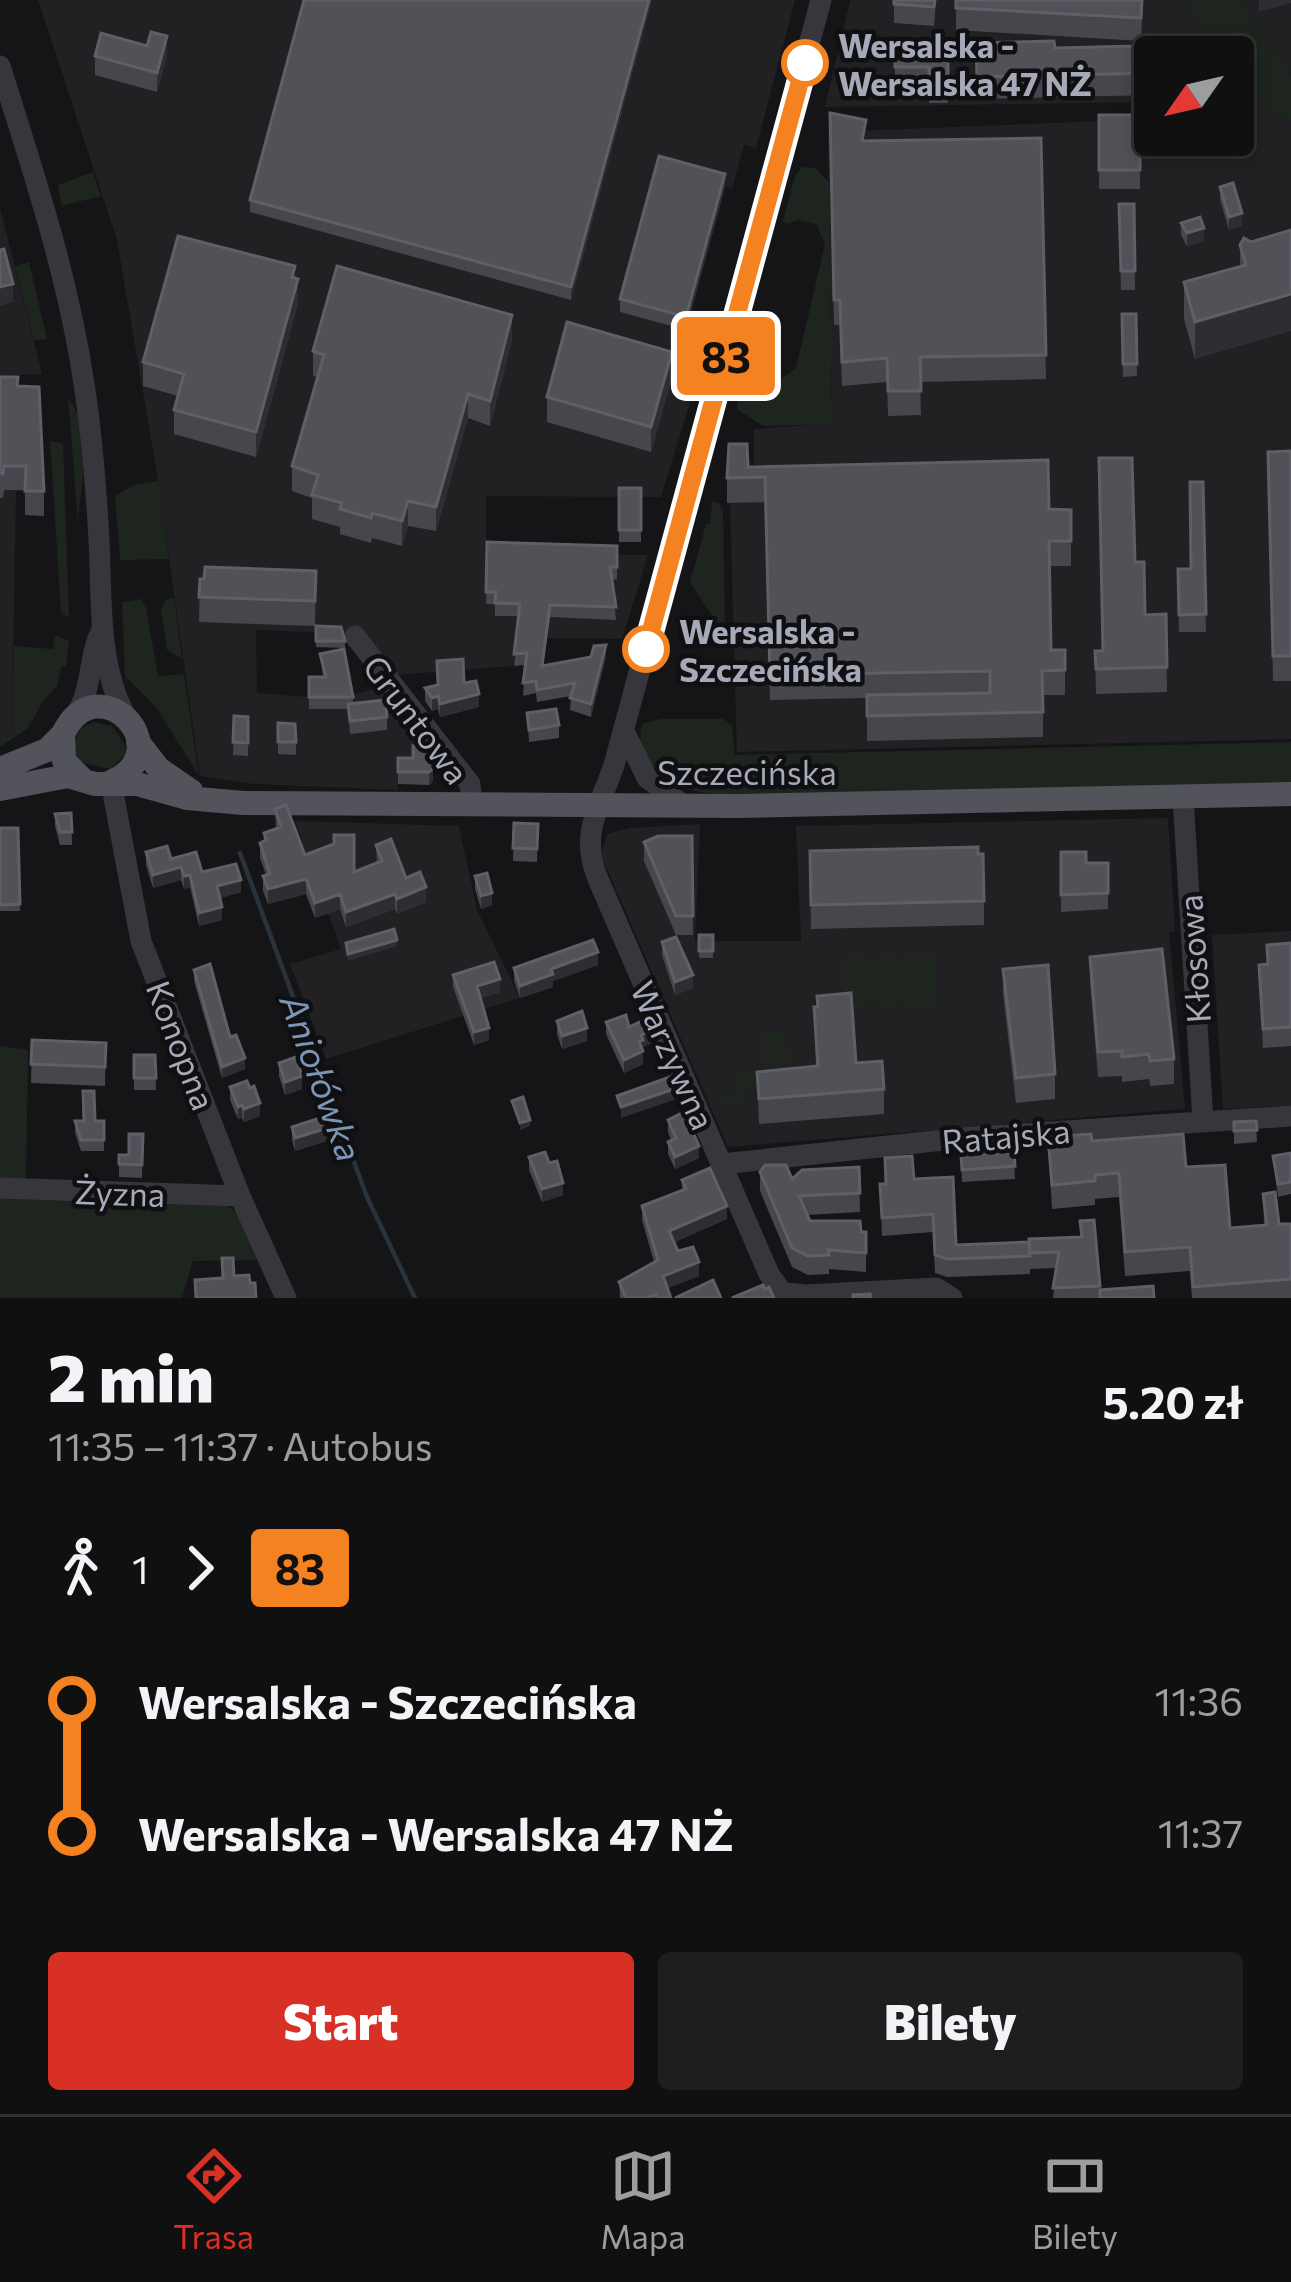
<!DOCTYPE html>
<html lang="pl">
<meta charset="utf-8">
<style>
:root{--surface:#101011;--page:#1e1e1f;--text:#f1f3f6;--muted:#9c9d9f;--line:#303031;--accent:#d93025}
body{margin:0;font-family:Commissioner,sans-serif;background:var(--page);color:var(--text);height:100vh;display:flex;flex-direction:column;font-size:45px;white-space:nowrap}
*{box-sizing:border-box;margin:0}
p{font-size:39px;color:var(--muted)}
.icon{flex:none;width:66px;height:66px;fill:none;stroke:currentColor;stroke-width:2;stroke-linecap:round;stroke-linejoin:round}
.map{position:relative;height:1298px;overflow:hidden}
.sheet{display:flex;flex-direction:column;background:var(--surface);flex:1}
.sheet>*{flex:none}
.badge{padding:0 24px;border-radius:9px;font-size:42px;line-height:78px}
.needle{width:78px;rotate:236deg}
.fabs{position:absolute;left:1134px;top:36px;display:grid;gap:24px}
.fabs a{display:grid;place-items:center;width:120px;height:120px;border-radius:12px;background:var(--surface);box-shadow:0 6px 18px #0003,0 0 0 3px var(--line);font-size:60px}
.map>.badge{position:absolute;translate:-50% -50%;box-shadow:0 0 0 6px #fff}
.legs{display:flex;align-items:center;gap:18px;height:132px;padding:0 48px;font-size:39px}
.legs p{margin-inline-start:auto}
.headline{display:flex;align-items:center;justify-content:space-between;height:204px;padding:0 48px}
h1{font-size:66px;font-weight:800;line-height:90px}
.button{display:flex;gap:24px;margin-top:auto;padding:24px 48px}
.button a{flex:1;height:138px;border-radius:12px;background:var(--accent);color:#fff;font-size:48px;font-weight:800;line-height:138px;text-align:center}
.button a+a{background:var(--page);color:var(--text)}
ul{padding:0 48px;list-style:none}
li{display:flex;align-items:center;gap:42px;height:132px;font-size:45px}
li i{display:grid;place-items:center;width:18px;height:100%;margin:0 15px;background:currentColor}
li i::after{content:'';width:30px;height:30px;margin:-15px;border:9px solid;border-radius:50%;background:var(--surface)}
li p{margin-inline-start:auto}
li:first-child i{background:linear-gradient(#0000 50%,currentColor 0)}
li:last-child i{background:linear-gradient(currentColor 50%,#0000 0)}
.dock{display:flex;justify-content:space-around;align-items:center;height:168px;border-top:3px solid var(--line);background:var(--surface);font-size:33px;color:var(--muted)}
.dock a{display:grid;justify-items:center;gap:6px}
.dock .selected{color:var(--accent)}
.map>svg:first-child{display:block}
.built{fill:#212124}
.green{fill:#1d251e}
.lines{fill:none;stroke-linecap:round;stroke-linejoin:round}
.stream{stroke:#2a333c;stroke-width:4.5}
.minor{stroke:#36363c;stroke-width:21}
.major{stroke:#52535b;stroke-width:24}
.wall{fill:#46464c}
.shaded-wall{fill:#2e2e32}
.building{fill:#515158;stroke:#5e5f67;stroke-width:3}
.line-1-casing{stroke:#fff;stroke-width:27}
.line-1{stroke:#f58220;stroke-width:18}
.stop-1-dot{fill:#fff;stroke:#f58220;stroke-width:6}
.labels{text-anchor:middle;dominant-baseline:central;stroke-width:9;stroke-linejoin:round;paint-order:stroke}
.stop-label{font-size:33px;font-weight:bold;fill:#a6aab8;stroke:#101012;text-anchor:start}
.street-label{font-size:33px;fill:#a6aab8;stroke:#101012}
.water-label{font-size:36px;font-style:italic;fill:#7b96b5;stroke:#101012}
</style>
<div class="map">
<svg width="1291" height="1298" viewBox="0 0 1291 1298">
<rect width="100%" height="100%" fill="#151517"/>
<!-- built -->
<path class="built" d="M38,0H795L756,148L744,145L732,189L659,169L621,312L686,330L676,368L698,376L661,497L486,496V553L648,555L622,639L517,638L513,666L394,675L361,634L256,630L257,693L333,699L387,686L436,750L437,759H414L399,771L398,790L254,784L200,776L157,474L117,240Z
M850,0H1185L1220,57H1155V102L825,107Z
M1238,0H1291V74L1254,28Z
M1233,77L1242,91L1291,121V739L737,752L729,469L754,468V429L832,423L828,132L1155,119V135H1233Z
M0,208L42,374L15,375L44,516L25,515L26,491H16L12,737H0Z
M1168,818L1175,931L1169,932L1185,1109L728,1147L601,855L607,834L630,828L700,824L695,941H801L796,826Z
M295,821L459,826L477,910L520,998L326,1059L290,964L341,949Z
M1291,931V1105L1223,1109L1212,935Z"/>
<!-- green -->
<path class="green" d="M1185,0H1238L1291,74V121C1260,103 1233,97 1233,57H1220Z
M802,167L815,168L829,182L832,424L763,426L737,409L741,376L753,363L764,374L780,380L796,368L825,244L816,224L799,220L786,224L783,221L795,176Z
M93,172L101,196L62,206L58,185Z
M29,262L47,339L34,340L15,266Z
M68,398C94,428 81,485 78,522Z
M50,441L63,444L69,618L61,612Z
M158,481L169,559L120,560L115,496L134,485Z
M712,502L719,503L723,510L725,636L690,582L706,524H710Z
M174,598L182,659L167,650L161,609L167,599Z
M141,599L146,608L158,676L184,674L199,776L156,707L125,676L122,602Z
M55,635L69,641L66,666L61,667L57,686L43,701L28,728L0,747V737L12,736L14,646L53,649Z
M660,719H723L732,725L735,755L1291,742V784L753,797C705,793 628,794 642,724Z
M95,722L112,726L129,751L110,769L75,761C74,742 73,728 95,722Z
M936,955V1005L843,1004V956Z
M787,1030L791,1076L765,1078L761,1032Z
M0,1046L28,1050L26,1180H0Z
M759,1069L761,1084L745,1085V1102L735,1111L727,1105L717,1109L715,1100L724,1092L728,1095L735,1090L739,1095L736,1073Z
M0,1193L217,1201L237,1212L260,1260L193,1261L182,1298H0Z"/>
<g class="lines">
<!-- stream -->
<path class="stream" d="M240,853L367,1197L415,1298"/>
<!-- minor -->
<path class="minor" d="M0,66C33,171 68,275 84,384C92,435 96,487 99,539C102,597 97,664 126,717
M355,636L470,784L472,804
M76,715C93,688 88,657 102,629
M625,733L647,778L682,804
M111,782L141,941L240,1196L286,1298
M1183,797L1203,1121
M722,1164L962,1138L1291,1116
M0,1188L240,1196
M786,1293L806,1295L936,1288L952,1298
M786,1298L769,1274L598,879C579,834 600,806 614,765L821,0"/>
<!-- major -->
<path class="major" d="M138,742L159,769L191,791
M0,769L47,750L63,734
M83,780L64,761L63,734C97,662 183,750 111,782
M0,789L68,776L95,784H137L187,798L243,803L739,806L1291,794"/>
</g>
<!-- wall -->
<path class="wall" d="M304,0H652L571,300L250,212V200Z
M894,0H936L934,26L894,23Z
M956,0H1143L1141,41L956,30Z
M948,40V103H929V84L895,85V41Z
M976,43L1155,57V95L977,99Z
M147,46L167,55L157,92L95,75V56Z
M830,113L866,141L1041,138L1046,379L920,382L921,415L888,416L887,382L842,386L840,325H834Z
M1099,115H1140V189H1099Z
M725,187L686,330L620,312V299Z
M1220,187L1242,225L1229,230L1220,200Z
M1119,204H1134L1135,290H1121Z
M1181,223L1204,241L1187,246L1181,235Z
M1291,230L1195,359L1184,319V282L1240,266V245Z
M295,278L298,303L256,457L174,434V410L178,396L143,386V362Z
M1122,314H1136L1137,376L1123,377Z
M512,340L490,426L468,418L436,531L408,526L402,546L372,538L371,543L340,534V527L312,519V498L292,491V466L318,377L313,376V351Z
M0,377L44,491V516L25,515V490H4L3,498H0Z
M672,377L651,452L547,422V397Z
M1291,451V681H1273L1268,452Z
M748,467L1049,509L1071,510V566H1050L1051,650H1065V695H1043V737L867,741V698L770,700L765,502L727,503V478Z
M1203,482L1206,632H1179L1178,569H1191Z
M619,488H641V542H619Z
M487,542L617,546V580L612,579L616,620L550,617L543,666L606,657L591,717L570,710L571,696L537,702L536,693L523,696L525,665L514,666L519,616H495V604H486Z
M1135,562L1145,615L1166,614L1167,692L1096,694L1095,651H1102Z
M316,571L315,626L199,622L200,579Z
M316,626L345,641V648L316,647Z
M320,654L353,697V704L387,717V730L350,734L348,709H309V677H323Z
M464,683L479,707L440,717L438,709L432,711L425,701V688Z
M527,713L559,725V738L529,742Z
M234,716L248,717V756L233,755Z
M278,723L296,742V755L278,754Z
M433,748V781L429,785L398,784V758H413Z
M275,809L305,855L354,872L377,863L376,845L426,902L397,914L395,909L346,927L340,909L315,918L306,894L268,904L263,891V876L266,875L260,858V843L264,841V833L276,829Z
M71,813L72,845H60L55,826V814Z
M514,823L538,824L537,862L513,861Z
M0,828H18L20,911H0Z
M692,836L693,935H676L644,861V842Z
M810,851L984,901V925L811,929Z
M146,852L171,859L241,892L220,898L222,920L199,926L190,887L184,889L181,880L153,888L146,865Z
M1061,852L1086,863H1108V909L1061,912Z
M475,876L492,905L481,909L475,889Z
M699,935H713V958H699Z
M662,942L693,988L675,995L662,955Z
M1291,943V1046L1263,1048L1259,965L1267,964Z
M1090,957L1174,1059V1084L1150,1086L1149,1079L1122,1082V1076L1098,1077L1090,982Z
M598,965L553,981V987L520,998L514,981V968Z
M1003,969L1055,1074V1099L1016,1103L1003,994Z
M194,970L245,1069L222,1078L194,981Z
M453,975L500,992L480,998L489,1040L474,1045L453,987Z
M814,1007L856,1063L884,1089V1114L759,1124L757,1072L816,1067Z
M557,1021L587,1041L562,1049L557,1034Z
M606,1022L629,1027L651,1043L643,1047V1064L624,1073L606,1034Z
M32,1040L106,1043L105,1086L31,1083Z
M134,1055H155L156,1090H134Z
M279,1063L302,1089L285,1095L279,1076Z
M230,1087L260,1116L244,1122L242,1118L238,1119L230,1100Z
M320,1106L344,1156L334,1159L327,1141L295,1151L292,1140V1127L320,1118Z
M668,1120L699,1158L675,1169L668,1154V1142L671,1140L668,1132Z
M75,1121H104V1151H81L75,1133Z
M1256,1121L1257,1142L1234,1144V1122Z
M143,1134L142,1178L119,1177V1155H129Z
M1048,1137L1092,1141L1186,1167L1230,1228L1264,1226L1263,1194L1279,1224H1291V1298H1192L1190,1271L1125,1276L1119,1197L1095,1199V1205L1052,1209Z
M1014,1152L1015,1179L962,1182L961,1155Z
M1291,1153V1194L1278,1197L1273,1156Z
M529,1157L549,1163L563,1195L542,1202L529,1170Z
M885,1158L914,1179L956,1245L1029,1242L1080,1237V1221L1094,1220L1100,1290L1154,1298H1053L1056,1268L1030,1269V1264V1274L947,1277L935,1273L933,1232L882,1236L880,1184H885Z
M859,1167L860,1212L807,1215L810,1221L866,1232V1272L829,1269V1274L808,1275L792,1267L760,1191V1172L792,1179Z
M682,1180L727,1219L674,1242L678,1251L699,1276L667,1288L671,1298H620L619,1282L654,1262L642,1220V1206L682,1190Z"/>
<!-- shaded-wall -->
<path class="shaded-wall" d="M649,0H652L571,300V287Z
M1259,0H1291V3L1259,12Z
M167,36V55L157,92V73Z
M725,174V187L686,330V317Z
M1242,213V225L1229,230V217Z
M1204,228V241L1187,246V233Z
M295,266V288L298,279V303L256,457V432Z
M13,284V302L0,306V287Z
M1291,294V331L1195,359V322Z
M512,315V340L490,426V401Z
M672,352V377L651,452V427Z
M468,394V418L436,531V507Z
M408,501V526L402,546V521Z
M606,645V657L591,717V704Z
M479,694V707L440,717V704Z
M438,696V709L432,711V698Z
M433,768V781L429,785V772Z
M181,867V880L153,888V875Z
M190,875V887L184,889V876Z
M306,879V894L268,904V889Z
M241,880V892L217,899V886Z
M426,887V902L397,914V899Z
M492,893V905L481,909V896Z
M340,894V909L315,918V903Z
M395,894V909L346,927V912Z
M222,907V920L199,926V913Z
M397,940V946L348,961V954Z
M598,952V965L553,981V987L520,998V986L551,969Z
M693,975V988L675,995V982Z
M500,979V992L477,999V986Z
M489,1028V1040L474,1045V1032Z
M587,1028V1041L562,1049V1036Z
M651,1031V1043L643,1047V1064L624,1073V1060L639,1042L641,1035Z
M245,1058V1069L222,1078V1067Z
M302,1076V1089L285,1095V1082Z
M674,1089V1100L621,1118V1107Z
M260,1103V1116L244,1122V1109Z
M242,1105V1118L238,1119V1107Z
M530,1120V1126L520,1130V1123Z
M327,1128V1141L295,1151V1138Z
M344,1144V1156L334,1159V1147Z
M699,1146V1158L675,1169V1157Z
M563,1183V1195L542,1202V1189Z
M727,1206V1219L669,1245V1231Z
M699,1262V1276L663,1290V1276Z"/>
<!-- building -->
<path class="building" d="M304,0H649L571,287L250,200Z
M894,0H935L934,7L894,4Z
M956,0H1142L1141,18L956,8Z
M151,32L167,36L157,73L95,56L101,33L147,46Z
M948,40V85H929V67H895V41Z
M1054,41L1055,48L1178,45V57H1155V73L977,77L976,43Z
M830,113L866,120L862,141L1041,138L1046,355L920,357L921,391H888L887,358L842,362L840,300H834Z
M1099,115H1140V170H1099Z
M659,156L725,174L686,317L620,299Z
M1233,183L1242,213L1229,217L1220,187Z
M1119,204H1134L1135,271H1121Z
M1200,217L1204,228L1187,233L1181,223Z
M1291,230V294L1195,322L1184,282L1246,265L1240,245L1244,238L1251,242Z
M178,236L295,266L292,277L298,279L256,432L174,410L184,374L143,362Z
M4,249L13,284L0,287V250Z
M337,266L512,315L490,401L468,394L436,507L408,501L402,521L372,513L371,518L340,509L342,503L312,495L318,475L292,466L324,355L313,351Z
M1122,314H1136L1137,364H1123Z
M567,322L672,352L651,427L547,397Z
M0,377H18L17,386L39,387L44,491H25L26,466H4L3,474L0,473Z
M729,444H747L748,467L1048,460L1049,509L1071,510V541H1049L1051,650H1065V670L1042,671L1043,712L867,716V695L990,693V671L770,675L765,477L727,478Z
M1291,451V656H1273L1268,452Z
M1099,458H1132L1135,562H1144L1145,615L1166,614L1167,667L1096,669L1095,651H1103Z
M1190,482H1203L1206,614L1179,615L1178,569H1191Z
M619,488H641V530H619Z
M487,542L617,546V567H610L616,607L550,605L542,666L591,657L594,646L606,645L591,704L570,698L575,683L537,690L536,681L523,683L527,653L514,654L520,604L495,603L496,592H486Z
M205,567L316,571L315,601L199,597L200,579H204Z
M316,626L341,627L345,641H316Z
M344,649L353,697H309V677H326L320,654Z
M463,659L464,683L476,681L479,694L440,704L438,696L432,698L425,688L438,685L437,661Z
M385,700L387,717L350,721L348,704Z
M556,709L559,725L529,730L527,713Z
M234,716L248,717V743L233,742Z
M278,723L295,724L296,742H278Z
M413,746L433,748V768L429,772H398V758H413Z
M286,805L305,855L334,844V835H354V872L382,861L376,845L391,839L406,878L420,872L426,887L397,899L395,894L346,912L340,894L315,903L306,879L268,889L263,876L270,874L260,843L266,840L264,833L281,827L275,809Z
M71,813L72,832H60L55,814Z
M514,823L538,824L537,849L513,848Z
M0,828H18L20,904L0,905Z
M658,836H692L693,916H676L644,842Z
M167,846L171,859L196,852L202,872L236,864L241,880L217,886L222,907L199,913L190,875L184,876L181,867L153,875L146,852Z
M978,847V854H983L984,901L811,905L810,851Z
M1061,852H1086V863H1108V893L1061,895Z
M487,873L492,893L481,896L475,876Z
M394,929L397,940L348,954L346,943Z
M699,935H713V951H699Z
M676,937L693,975L675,982L662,942Z
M593,940L598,952L551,969L553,974L520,986L514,968Z
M1291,943V1027L1263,1029L1259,965L1268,964L1267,945Z
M1162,949L1174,1059L1150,1061L1149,1054L1122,1057V1051L1098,1052L1090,957Z
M494,962L500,979L477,986L489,1028L474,1032L453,975Z
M210,964L230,1037L236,1035L245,1058L222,1067L194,970Z
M1048,965L1055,1074L1016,1078L1003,969Z
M851,993L856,1063L882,1061L884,1089L759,1099L757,1072L818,1066L814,1007H818L817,996Z
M582,1011L587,1028L562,1036L557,1021Z
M626,1015L629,1027L646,1019L651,1031L641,1035L643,1040L639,1042L643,1051L624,1060L606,1022Z
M32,1040L106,1043L105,1067L31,1064Z
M134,1055H155L156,1078H134Z
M296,1057L302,1076L285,1082L279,1063Z
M670,1077L674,1089L621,1107L617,1096Z
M247,1081L250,1088L254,1086L260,1103L244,1109L242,1105L238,1107L230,1087Z
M83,1091H94L95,1121H104V1140H81L75,1121H84Z
M523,1097L530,1120L520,1123L512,1101Z
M330,1102L344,1144L334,1147L327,1128L295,1138L292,1127L323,1117L320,1106Z
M684,1112L699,1146L675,1157L668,1142L676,1138L668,1120Z
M1256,1121L1257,1130L1234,1131V1122Z
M129,1134H143L142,1165L119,1164V1155H129Z
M1091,1134L1092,1141L1183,1134L1186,1167L1225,1165L1230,1228L1267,1225L1263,1194L1275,1192L1279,1224H1291V1279L1193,1287L1190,1247L1125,1252L1119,1173L1095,1175V1181L1052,1185L1048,1137Z
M545,1152L549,1163L557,1161L563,1183L542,1189L529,1157Z
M1014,1152L1015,1166L962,1170L961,1155Z
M1291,1153V1182L1278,1184L1273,1156Z
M912,1156L914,1179L953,1177L956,1245L1029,1242L1030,1256L947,1259L935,1255L933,1214L882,1218L880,1184H886L885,1158Z
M765,1165H786L792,1179L802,1170L859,1167L860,1193L799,1196L810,1221H860L861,1232H866V1253L828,1250L829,1255L808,1256L792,1248L760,1172Z
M710,1168L727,1206L669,1231L678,1251L693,1247L699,1262L663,1276L671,1298H658L656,1295L645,1298H626L619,1282L658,1260L642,1206L686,1189L682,1180Z
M1094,1220L1100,1286L1053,1288L1059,1252L1030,1253L1029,1239L1082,1237L1080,1221Z
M222,1258H233L234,1276L249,1275L250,1283H255L256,1298H196L195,1280L223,1278Z
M713,1280L721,1298H675Z
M763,1285L765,1289L769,1287L774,1298H732Z
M1153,1286L1154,1298H1100V1290Z
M870,1294L871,1298H853V1295Z"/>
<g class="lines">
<!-- line-1 casing -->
<g class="line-1-casing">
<path id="line-1" d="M646,649L805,63"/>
</g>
<!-- line-1 -->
<use href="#line-1" class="line-1"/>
</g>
<!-- markers -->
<g class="stop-1-dot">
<circle cx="805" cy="63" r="21"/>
<circle cx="646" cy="649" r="21"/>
</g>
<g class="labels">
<!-- stop labels -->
<g class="stop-label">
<text x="838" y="44">Wersalska -<tspan x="838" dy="38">Wersalska 47 NŻ</tspan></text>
<text x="679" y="630">Wersalska -<tspan x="679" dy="38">Szczecińska</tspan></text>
</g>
<!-- street labels -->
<g class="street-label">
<text transform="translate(417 719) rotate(53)">Gruntowa</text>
<text x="747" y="771">Szczecińska</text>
<text transform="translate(1193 959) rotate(-94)">Kłosowa</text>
<text transform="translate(182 1045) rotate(69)">Konopna</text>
<text transform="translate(674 1055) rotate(66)">Warzywna</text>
<text transform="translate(1006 1135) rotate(-5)">Ratajska</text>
<text transform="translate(120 1192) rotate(2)">Żyzna</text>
</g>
<!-- water labels -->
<g class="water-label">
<text transform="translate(323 1077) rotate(70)">Aniołówka</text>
</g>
</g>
</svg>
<div class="fabs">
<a><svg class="needle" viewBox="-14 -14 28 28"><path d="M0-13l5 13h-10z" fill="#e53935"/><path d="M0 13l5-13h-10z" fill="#9c9d9f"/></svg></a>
</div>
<b class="badge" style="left:726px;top:356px;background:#f58220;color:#111">83</b>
</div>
<section class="sheet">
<div class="headline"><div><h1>2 min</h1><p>11:35 – 11:37 · Autobus</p></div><b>5.20 zł</b></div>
<div class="legs"><svg class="icon" aria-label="walk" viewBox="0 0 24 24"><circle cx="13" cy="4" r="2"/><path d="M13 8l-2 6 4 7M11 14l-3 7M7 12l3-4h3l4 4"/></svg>1<svg class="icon" aria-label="forward" viewBox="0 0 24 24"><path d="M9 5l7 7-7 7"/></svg><b class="badge" style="background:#f58220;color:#111">83</b></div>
<ul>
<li><i style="color:#f58220"></i><b>Wersalska - Szczecińska</b><p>11:36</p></li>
<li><i style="color:#f58220"></i><b>Wersalska - Wersalska 47 NŻ</b><p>11:37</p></li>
</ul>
<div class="button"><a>Start</a><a>Bilety</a></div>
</section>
<nav class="dock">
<a class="selected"><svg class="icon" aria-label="directions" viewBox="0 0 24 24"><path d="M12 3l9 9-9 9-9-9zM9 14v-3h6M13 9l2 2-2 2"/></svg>Trasa</a>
<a><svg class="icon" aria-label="map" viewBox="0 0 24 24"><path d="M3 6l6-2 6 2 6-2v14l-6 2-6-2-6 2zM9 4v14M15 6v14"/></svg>Mapa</a>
<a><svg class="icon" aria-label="tickets" viewBox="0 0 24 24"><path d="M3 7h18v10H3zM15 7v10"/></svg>Bilety</a>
</nav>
